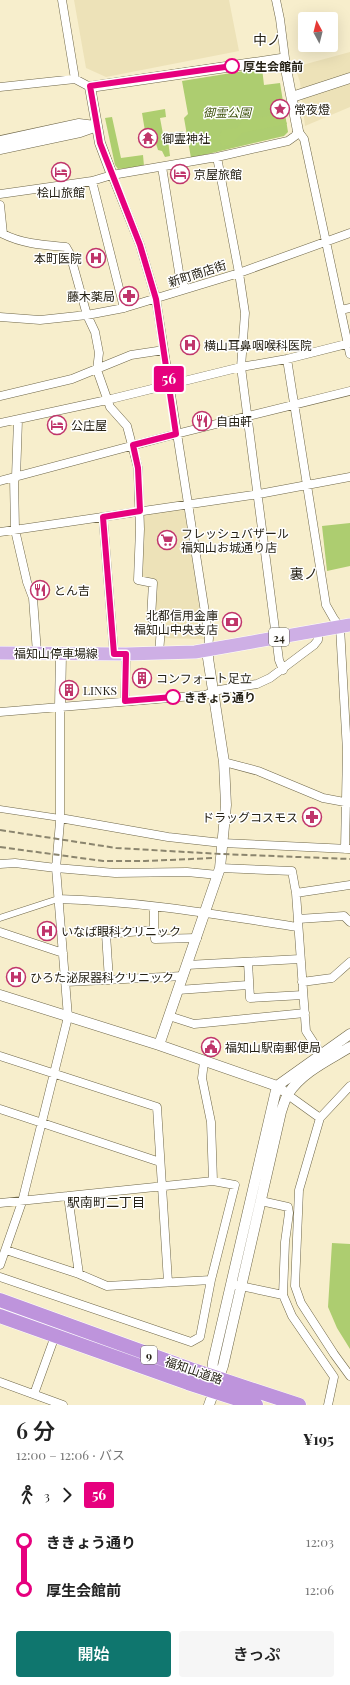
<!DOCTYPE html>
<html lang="ja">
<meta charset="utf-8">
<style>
:root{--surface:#fff;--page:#f6f6f6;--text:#222;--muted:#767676;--accent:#0f766e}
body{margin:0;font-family:"Playfair Display","Noto Sans JP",serif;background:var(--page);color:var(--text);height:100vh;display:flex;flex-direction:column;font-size:15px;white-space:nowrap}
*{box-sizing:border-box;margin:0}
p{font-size:13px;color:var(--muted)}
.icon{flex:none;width:22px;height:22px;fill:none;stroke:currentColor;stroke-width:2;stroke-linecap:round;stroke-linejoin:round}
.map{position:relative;height:1405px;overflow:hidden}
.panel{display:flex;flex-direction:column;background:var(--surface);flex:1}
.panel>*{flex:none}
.badge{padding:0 8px;border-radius:3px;font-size:14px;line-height:26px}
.needle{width:26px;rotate:353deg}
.buttons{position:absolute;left:298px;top:12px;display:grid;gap:8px}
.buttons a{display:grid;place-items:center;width:40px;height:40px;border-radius:4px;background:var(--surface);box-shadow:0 4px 16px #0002;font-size:20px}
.map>.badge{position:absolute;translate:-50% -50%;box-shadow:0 0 0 2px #fff}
.legs{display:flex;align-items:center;gap:6px;height:44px;padding:0 16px;font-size:13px}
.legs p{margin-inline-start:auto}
.headline{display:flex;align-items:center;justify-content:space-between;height:68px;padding:0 16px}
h1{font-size:22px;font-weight:600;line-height:30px}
.action{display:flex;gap:8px;margin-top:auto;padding:8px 16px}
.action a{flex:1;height:46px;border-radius:4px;background:var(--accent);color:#fff;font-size:16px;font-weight:600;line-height:46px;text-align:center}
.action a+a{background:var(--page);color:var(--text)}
ul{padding:0 16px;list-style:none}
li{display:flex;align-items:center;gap:14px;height:48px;font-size:15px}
li i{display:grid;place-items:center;width:6px;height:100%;margin:0 5px;background:currentColor}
li i::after{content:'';width:10px;height:10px;margin:-5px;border:3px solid;border-radius:50%;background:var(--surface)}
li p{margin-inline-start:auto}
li:first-child i{background:linear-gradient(#0000 50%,currentColor 0)}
li:last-child i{background:linear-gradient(currentColor 50%,#0000 0)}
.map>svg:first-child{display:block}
.built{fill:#ede2b8}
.green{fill:#adcd70}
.forest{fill:#aece6f}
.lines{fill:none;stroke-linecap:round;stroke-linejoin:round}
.pedestrian-casing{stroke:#6f6749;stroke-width:7}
.minor-casing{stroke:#6f6749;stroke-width:9}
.tertiary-casing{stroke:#6f6749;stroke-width:11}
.primary-casing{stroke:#fff;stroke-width:14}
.trunk-casing{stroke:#fff;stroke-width:15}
.pedestrian{stroke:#fff;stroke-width:6}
.minor{stroke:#fff;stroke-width:8}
.tertiary{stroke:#fff;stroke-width:10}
.primary{stroke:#ceafe5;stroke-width:13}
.trunk{stroke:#be94dc;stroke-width:14}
.rail{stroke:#8b856e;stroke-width:2;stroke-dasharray:6 3;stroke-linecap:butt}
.line-1-casing{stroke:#fff;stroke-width:9}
.line-1{stroke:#e6007e;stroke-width:6}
.stop-1-dot{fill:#fff;stroke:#e6007e;stroke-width:2}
.labels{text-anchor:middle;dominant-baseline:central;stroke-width:3;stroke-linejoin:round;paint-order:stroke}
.shield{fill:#fff;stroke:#66645b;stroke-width:1}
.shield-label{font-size:11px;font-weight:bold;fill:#252115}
.stop-label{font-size:12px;font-weight:bold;fill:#252115;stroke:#fff;text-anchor:start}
.poi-label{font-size:12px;fill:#252115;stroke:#fff;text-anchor:start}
.park-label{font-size:12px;font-style:italic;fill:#3f520d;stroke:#fff}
.street-label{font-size:12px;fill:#252115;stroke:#fff}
.neighbourhood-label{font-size:13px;fill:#252115;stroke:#fff}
.quarter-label{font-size:14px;fill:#252115;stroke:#fff}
</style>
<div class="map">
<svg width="350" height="1405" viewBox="0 0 350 1405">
<rect width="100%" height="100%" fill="#f7eecc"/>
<!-- built -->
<path class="built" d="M74,0H229L239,51L106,77L86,68Z
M350,52V107L305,126L300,82L295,67Z
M181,509L185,512L204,639L162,638L153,620L154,582L139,579L141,514Z"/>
<!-- green -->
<path class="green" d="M262,68L264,85L280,83L288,132L284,136L191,158L184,118L188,114L182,81Z
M350,523V566L327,571L322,526Z
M332,1243L350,1244V1349L337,1328L328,1307Z"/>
<!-- forest -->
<path class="forest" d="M165,109L166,117L160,118L163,134L183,131L185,137L168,140L170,156L165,157L162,151L158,150L153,134L145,131L142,113Z
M283,114L287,124L242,133L230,145L222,146L219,138L222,130L237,128L243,120Z
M112,117L121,158L143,155L144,166L118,169L115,165L105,118Z"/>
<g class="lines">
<!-- pedestrian casing -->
<g class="pedestrian-casing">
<path id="pedestrian" d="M0,809L60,818
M0,918L58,899"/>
</g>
<!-- minor casing -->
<g class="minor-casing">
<path id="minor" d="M62,0L75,79
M276,0L280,19L286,66
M0,87L75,79L90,87
M217,157L239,273L245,313L241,367L279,660L283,670
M162,167L179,272L185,289
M112,175L140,245L156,299L209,638L208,649
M92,181L124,308
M0,194L92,181L112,175L217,157L288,141L295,136L298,131L304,139L350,354
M0,205L3,234C23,244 44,245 66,247L70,254L87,315L95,332L99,353L97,370L110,407L127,426L138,468L140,529L138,580L153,583L151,618L161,628L159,653
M341,310L350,308
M0,317L40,320L87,315L124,308L239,273L350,233
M287,359L326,605L334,619L340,627L347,751L345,849
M0,396L72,379L131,355L164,350
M0,423L107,400L241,367L287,359L350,343
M14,477L15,530L27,582L33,598L37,653
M16,477L18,420
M0,481L176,434L350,391
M103,517L114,654
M0,532L259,494L350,477
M125,701L126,654
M0,712L205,695L219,690L257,684L270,678L314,645L318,640V630
M224,762L258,771L323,798L350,803
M60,818L168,837L222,843L349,849
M0,864L15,863L56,868L115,873L187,872L218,875
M220,868L292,871L296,893L306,1031L321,1054
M296,893L350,885
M58,899C139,901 219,915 298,927
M298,919L344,916L350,922
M154,930L155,939L197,938
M0,932L63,953
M248,962L250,998L303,995
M187,965L300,959
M109,980L106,934L154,930V907
M66,982L183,976
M302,982L332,978L350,962
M178,990L248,985
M169,1016L194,1024L305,1013
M0,1056L157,1107L168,1282
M204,1062L202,1078L211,1122L213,1181
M350,1086L320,1118L299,1190L295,1286L301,1303L334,1354L350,1376
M288,1095L320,1118
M0,1109L160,1162
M68,1196L79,1274
M261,1201L288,1207L289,1213L285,1242L283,1295
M0,1203L213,1181L235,1185L211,1280L200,1337L191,1342L0,1277
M6,1250L79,1274L107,1286L211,1280
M0,1265L22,1202L68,1017L56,868L60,822V707
M236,1285L283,1295L292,1316L334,1377L328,1405
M0,1382L63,1405
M34,1394L55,1336"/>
</g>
<!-- tertiary casing -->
<g class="tertiary-casing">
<path id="tertiary" d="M292,97L350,78
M0,141L79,124L95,126
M0,149L80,132L97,126
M112,175L100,143L90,87L281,59L286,69L298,131
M60,707L61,654
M0,995L159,1045L277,1086L282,1090
M159,1045L220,868L226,805L224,762L208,658V649
M211,1381L213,1362L277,1086L350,1034
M209,1405L223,1366L281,1112C283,1106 285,1099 288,1094C302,1072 329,1060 350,1047"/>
</g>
<!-- primary casing -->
<g class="primary-casing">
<path id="primary" d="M0,653L126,654L195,652L350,625"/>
</g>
<!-- trunk casing -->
<g class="trunk-casing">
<path id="trunk" d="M0,1300L193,1370L299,1405
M0,1316L188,1383L256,1405"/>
</g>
<!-- pedestrian -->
<use href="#pedestrian" class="pedestrian"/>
<!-- minor -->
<use href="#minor" class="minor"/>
<!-- tertiary -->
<use href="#tertiary" class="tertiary"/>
<!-- primary -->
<use href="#primary" class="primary"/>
<!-- trunk -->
<use href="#trunk" class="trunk"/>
<!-- rail -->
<path class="rail" d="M0,830L116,848L221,854L350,859
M0,847L103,861H145L214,858"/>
</g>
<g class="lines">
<!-- line-1 casing -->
<g class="line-1-casing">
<path id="line-1" d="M173,697L125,701L126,654H114L103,517L140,511L138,468L133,445L176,434L156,299L140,245L100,143L90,86L232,66"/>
</g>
<!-- line-1 -->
<use href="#line-1" class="line-1"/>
</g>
<!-- icons -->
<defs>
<g id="sight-ring" transform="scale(1)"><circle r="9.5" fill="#fff" stroke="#c0356b" stroke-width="1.5"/><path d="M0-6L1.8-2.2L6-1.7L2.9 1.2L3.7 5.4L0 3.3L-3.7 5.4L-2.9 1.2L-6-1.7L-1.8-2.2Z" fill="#c0356b"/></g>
<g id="temple-ring" transform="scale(1)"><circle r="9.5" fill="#fff" stroke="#c0356b" stroke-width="1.5"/><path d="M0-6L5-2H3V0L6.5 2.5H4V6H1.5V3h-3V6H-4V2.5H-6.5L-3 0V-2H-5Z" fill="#c0356b"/></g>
<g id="hotel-ring" transform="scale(1)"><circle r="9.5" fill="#fff" stroke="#c0356b" stroke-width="1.5"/><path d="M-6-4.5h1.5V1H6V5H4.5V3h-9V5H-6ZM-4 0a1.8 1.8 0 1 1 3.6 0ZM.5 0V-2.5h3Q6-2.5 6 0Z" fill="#c0356b"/></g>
<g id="hospital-ring" transform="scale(1)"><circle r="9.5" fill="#fff" stroke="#c0356b" stroke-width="1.5"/><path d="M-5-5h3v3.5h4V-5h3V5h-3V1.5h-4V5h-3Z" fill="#c0356b"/></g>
<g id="pharmacy-ring" transform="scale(1)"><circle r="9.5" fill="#fff" stroke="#c0356b" stroke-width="1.5"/><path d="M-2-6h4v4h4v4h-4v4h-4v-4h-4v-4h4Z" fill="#c0356b"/></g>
<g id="restaurant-ring" transform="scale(1)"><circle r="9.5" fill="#fff" stroke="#c0356b" stroke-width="1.5"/><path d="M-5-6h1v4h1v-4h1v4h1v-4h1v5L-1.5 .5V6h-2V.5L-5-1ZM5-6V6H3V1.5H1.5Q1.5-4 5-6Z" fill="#c0356b"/></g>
<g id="supermarket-ring" transform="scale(1)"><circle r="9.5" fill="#fff" stroke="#c0356b" stroke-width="1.5"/><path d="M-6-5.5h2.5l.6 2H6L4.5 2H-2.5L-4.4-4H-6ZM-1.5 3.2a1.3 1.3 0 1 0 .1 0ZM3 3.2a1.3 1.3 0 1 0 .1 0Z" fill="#c0356b"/></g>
<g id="bank-ring" transform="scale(1)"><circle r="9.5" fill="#fff" stroke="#c0356b" stroke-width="1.5"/><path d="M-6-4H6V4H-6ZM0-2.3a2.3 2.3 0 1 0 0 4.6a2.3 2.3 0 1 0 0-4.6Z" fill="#c0356b"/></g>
<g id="building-ring" transform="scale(1)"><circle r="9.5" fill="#fff" stroke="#c0356b" stroke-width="1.5"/><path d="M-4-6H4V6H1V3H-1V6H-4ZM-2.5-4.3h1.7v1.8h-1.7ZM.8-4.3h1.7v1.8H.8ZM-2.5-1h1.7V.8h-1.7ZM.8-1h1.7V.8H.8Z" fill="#c0356b"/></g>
<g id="civic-ring" transform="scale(1)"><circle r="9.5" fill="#fff" stroke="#c0356b" stroke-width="1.5"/><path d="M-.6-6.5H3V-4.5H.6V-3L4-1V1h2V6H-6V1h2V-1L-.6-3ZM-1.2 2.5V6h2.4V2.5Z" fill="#c0356b"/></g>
</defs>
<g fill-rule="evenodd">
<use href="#sight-ring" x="280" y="109"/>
<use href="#temple-ring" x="148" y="138"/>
<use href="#hotel-ring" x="61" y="172"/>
<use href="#hotel-ring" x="180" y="174"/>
<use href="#hospital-ring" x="96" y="258"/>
<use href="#pharmacy-ring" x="129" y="296"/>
<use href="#hospital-ring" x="190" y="345"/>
<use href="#restaurant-ring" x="202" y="421"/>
<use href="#hotel-ring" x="57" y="425"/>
<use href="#supermarket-ring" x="167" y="540"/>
<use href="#restaurant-ring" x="40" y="590"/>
<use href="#bank-ring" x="232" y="622"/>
<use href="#building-ring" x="142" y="678"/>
<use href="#building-ring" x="69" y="690"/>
<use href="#pharmacy-ring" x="312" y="817"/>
<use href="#hospital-ring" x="47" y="931"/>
<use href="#hospital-ring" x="16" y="977"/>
<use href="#civic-ring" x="211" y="1047"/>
</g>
<!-- markers -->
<g class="stop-1-dot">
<circle cx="232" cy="66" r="7"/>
<circle cx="173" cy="697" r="7"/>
</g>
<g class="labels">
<!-- shield labels -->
<g class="shield">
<rect x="269" y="628" width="20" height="18" rx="3"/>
<rect x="141" y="1346" width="16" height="18" rx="3"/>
</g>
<g class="shield-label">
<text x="279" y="637">24</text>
<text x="149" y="1355">9</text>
</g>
<!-- stop labels -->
<g class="stop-label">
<text x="243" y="66">厚生会館前</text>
<text x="184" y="697">ききょう通り</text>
</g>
<!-- poi labels -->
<g class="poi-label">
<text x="294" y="109">常夜燈</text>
<text x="162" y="138">御霊神社</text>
<text x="194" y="174">京屋旅館</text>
<text x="61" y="192" text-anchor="middle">桧山旅館</text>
<text x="82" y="258" text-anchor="end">本町医院</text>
<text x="115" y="296" text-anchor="end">藤木薬局</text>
<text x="204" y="345">横山耳鼻咽喉科医院</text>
<text x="216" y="421">自由軒</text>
<text x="71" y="425">公庄屋</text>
<text x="181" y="533">フレッシュバザール<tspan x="181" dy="14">福知山お城通り店</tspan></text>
<text x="54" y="590">とん吉</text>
<text x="218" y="615" text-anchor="end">北都信用金庫<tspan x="218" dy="14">福知山中央支店</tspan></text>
<text x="156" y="678">コンフォート足立</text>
<text x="83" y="690">LINKS</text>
<text x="298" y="817" text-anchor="end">ドラッグコスモス</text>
<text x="61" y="931">いなば眼科クリニック</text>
<text x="30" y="977">ひろた泌尿器科クリニック</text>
<text x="225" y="1047">福知山駅南郵便局</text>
</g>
<!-- park labels -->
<g class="park-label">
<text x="227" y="112">御霊公園</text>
</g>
<!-- street labels -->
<g class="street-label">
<text transform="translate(197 273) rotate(-18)">新町商店街</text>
<text x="56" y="653">福知山停車場線</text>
<text transform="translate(194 1370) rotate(19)">福知山道路</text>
</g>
<!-- neighbourhood labels -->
<g class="neighbourhood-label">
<text x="106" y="1201">駅南町二丁目</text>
</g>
<!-- quarter labels -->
<g class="quarter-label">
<text x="267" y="39">中ノ</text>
<text x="304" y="573">裏ノ</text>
</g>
</g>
</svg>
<div class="buttons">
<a><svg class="needle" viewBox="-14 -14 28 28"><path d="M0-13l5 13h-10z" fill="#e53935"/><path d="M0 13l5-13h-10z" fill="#767676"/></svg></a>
</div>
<b class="badge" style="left:169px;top:379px;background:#e6007e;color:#fff">56</b>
</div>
<section class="panel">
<div class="headline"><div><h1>6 分</h1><p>12:00 – 12:06 · バス</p></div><b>¥195</b></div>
<div class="legs"><svg class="icon" aria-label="walk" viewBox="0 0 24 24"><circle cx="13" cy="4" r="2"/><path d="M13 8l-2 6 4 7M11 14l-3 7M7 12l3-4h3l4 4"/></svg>3<svg class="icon" aria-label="forward" viewBox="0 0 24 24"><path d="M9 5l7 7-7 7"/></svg><b class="badge" style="background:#e6007e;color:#fff">56</b></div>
<ul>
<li><i style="color:#e6007e"></i><b>ききょう通り</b><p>12:03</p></li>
<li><i style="color:#e6007e"></i><b>厚生会館前</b><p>12:06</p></li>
</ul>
<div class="action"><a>開始</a><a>きっぷ</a></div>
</section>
